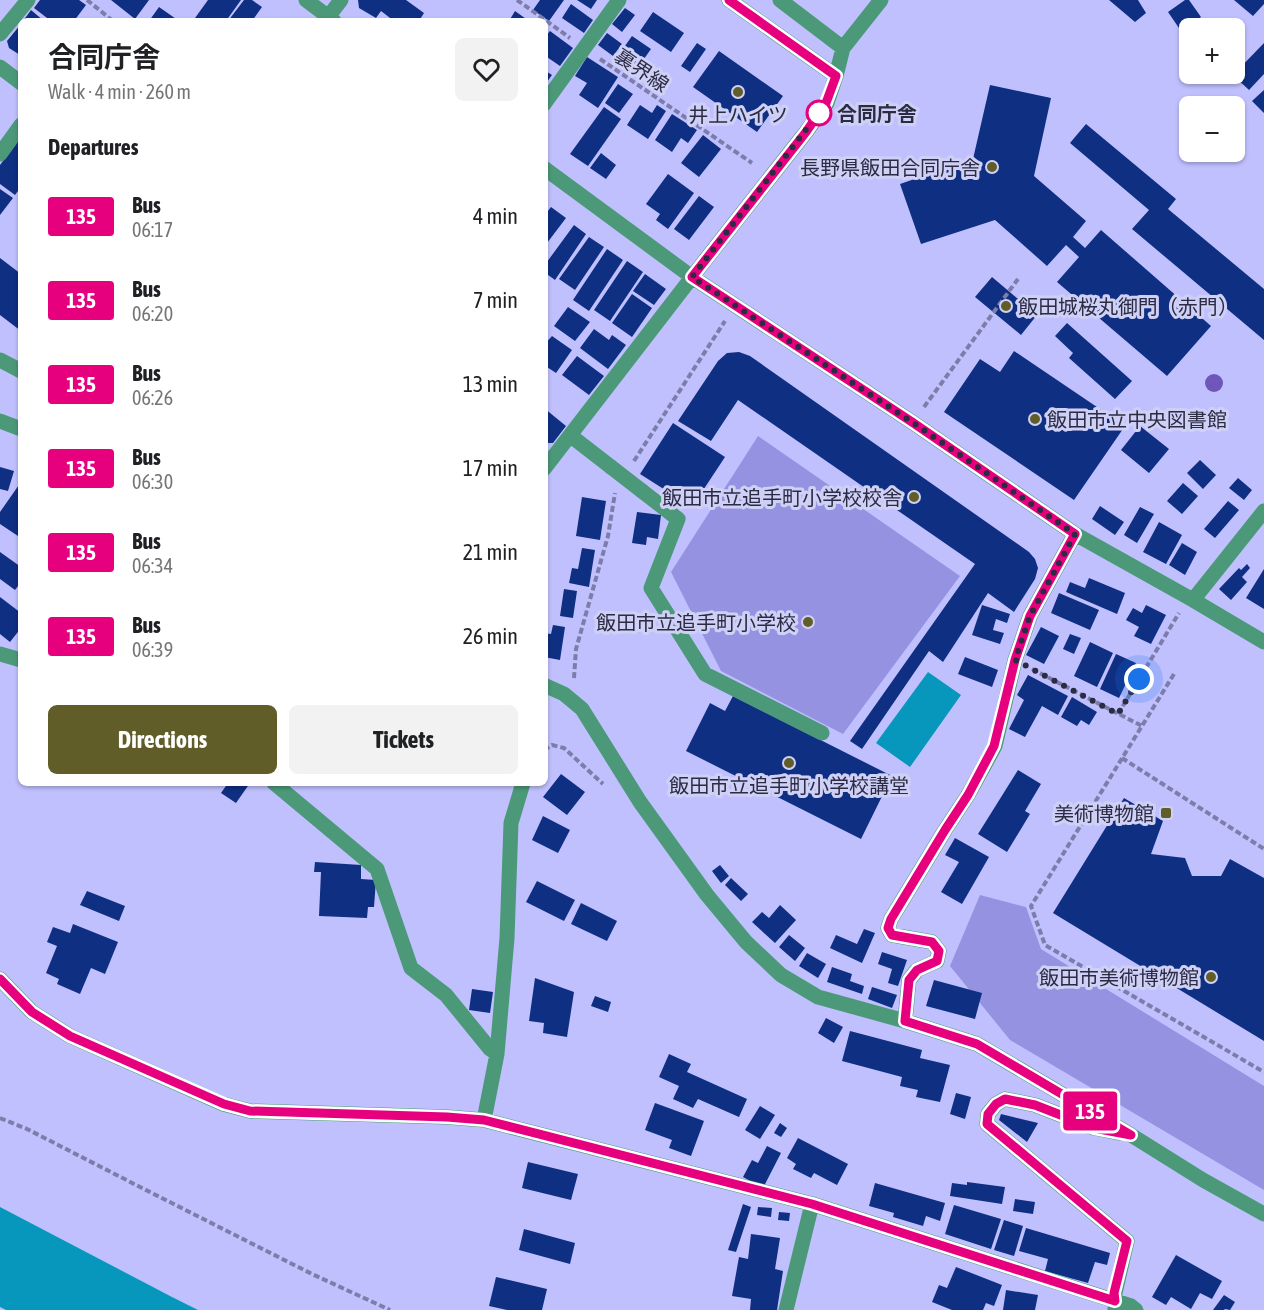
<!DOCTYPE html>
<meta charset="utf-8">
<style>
:root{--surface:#fff;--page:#f2f2f2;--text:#202124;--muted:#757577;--accent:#615d29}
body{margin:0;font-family:"Asap Condensed","Noto Sans JP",sans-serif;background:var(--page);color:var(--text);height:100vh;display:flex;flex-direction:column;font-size:22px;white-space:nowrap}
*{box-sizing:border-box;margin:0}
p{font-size:20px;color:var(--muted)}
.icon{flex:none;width:33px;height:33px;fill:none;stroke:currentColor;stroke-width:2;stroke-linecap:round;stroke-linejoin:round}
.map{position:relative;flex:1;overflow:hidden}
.details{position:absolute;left:18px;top:18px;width:530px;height:768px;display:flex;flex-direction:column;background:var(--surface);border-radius:9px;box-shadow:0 2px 4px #0004}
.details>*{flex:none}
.badge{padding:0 12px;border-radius:4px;font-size:21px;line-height:39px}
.fabs{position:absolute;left:1179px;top:18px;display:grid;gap:12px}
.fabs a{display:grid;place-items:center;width:66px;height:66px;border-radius:9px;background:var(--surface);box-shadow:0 2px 4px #0004;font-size:30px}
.you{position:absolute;width:30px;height:30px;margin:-15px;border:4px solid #fff;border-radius:50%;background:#1a73e8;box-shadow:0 0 0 9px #1a73e833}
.map>.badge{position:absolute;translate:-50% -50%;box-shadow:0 0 0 3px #fff}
h2{padding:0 30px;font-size:22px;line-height:54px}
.round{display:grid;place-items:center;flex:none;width:63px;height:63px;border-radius:9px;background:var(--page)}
.overview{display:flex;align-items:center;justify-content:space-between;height:102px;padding:0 30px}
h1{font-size:28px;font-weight:700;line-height:45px}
.cta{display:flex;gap:12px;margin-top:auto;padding:12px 30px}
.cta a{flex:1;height:69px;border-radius:9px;background:var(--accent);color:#fff;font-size:24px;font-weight:700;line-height:69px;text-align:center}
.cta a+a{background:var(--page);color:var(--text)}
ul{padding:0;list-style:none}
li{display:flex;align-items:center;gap:18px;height:84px;padding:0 30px}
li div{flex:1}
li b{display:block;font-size:22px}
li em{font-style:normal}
li .badge{min-width:66px;font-weight:700;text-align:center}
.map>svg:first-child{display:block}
.green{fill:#9593e1}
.water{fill:#0797bc}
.building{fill:#0f2f83}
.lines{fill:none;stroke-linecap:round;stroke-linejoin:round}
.path{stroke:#7d7daa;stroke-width:4;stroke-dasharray:6 3;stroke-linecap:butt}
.minor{stroke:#4b9978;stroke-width:15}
.minor-bridge{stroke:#4b9978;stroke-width:15}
.tree{fill:#6f56b9}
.line-casing{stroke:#fff;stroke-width:14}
.line{stroke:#e6007e;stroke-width:9}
.walk{stroke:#2b2b43;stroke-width:6;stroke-dasharray:0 10.8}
.poi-dot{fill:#615d29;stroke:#cfd0f6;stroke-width:2}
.stop-dot{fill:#fff;stroke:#e6007e;stroke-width:3}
.labels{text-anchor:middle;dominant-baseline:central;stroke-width:6;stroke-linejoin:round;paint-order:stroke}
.street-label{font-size:20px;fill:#2b2b43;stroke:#cfd0f6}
.stop-label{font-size:20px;font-weight:bold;fill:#2b2b43;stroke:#cfd0f6;text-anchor:start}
.poi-label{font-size:20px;fill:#2b2b43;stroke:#cfd0f6;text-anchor:end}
</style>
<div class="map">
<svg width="1264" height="1310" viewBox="0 0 1264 1310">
<rect width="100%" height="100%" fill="#c0c0ff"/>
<!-- green -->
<path class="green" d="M758,436L960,576L843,734L721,671L671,572Z
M980,895L1026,907L1041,949L1264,1086V1190L1010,1040L950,966Z"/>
<!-- water -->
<path class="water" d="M928,672L961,695L910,767L876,743Z
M0,1207L172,1297L198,1310H6L0,1307Z"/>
<!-- building -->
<path class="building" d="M40,0H79L86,5L74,21H51L34,8Z
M111,0H149L135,19Z
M208,0H241L226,21H200L195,18Z
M244,0H252L262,7L252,21H228Z
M358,0H406L424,13L419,21H394L381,11L376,18L359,8Z
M540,0H564L549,21L533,10Z
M577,0H597L591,9Z
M1109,0H1138L1146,13L1135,22Z
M1185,0H1189L1201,17L1181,31L1168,12Z
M1234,0H1264V4L1253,16Z
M571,4L593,20L584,33L562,18Z
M159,7L179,21H149Z
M625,8L635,15L622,32L612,24Z
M31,10L44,21H23Z
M515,11L529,21H509Z
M653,12L684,33L671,52L640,31Z
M1203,19L1209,28H1190V44L1182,33Z
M21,24V54L20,55L9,48L7,41Z
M550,31L573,48L560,66L544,55V38Z
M607,33L622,44L613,56L598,45Z
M632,36L651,49L634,73L615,60Z
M697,43L706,49L690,72L681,66Z
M1264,43V74L1249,90L1232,74H1234Z
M719,51L783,96L757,132L693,87Z
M587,57L618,77L598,108L579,95L587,83L575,76Z
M544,70L552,75L544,86Z
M618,84L633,94L619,113L605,103Z
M990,85L1051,98L1034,176L1086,221L1073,237L1085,248L1101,230L1211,326L1167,376L1057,282L1079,257L1066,245L1047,266L995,220L921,244L900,184L973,159Z
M1264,90V113L1252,101Z
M640,105L652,113L657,105L666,111L648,139L627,125Z
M604,107L621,119L588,166L570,154Z
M672,114L697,130L688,143L681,138L672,152L655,140Z
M1086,124L1176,199L1168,209L1264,289V340L1132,229L1149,210L1070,143Z
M703,135L721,149L699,177L681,163Z
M21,137V187L15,195L0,184V165Z
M601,153L616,165L606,179L590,168Z
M668,174L694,193L668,229L656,220L660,214L646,204Z
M0,189L13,198L0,215Z
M699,196L714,207L689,240L674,229Z
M551,207L566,218L544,247V216Z
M574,225L586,234L555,280L544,272V266Z
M589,237L604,247L575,290L559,279Z
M607,249L623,260L589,311L573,300Z
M0,258L21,274V331L0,315Z
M627,261L643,272L610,321L594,310Z
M645,274L666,289L654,305L633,291Z
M992,277L1037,315L1021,335L975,297Z
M632,294L652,308L632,337L612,323Z
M568,307L590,322L575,341L554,326Z
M1067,323L1132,381L1115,399L1069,358L1073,353L1055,336Z
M594,329L609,340L612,335L626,345L608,369L580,348Z
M552,336L572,350L556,373L544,365V345Z
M1014,351L1125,426L1074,500L944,412L980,359L1000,372Z
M739,352L750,356L1029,552L1035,559L1038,568L1035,579L1014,612L988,593L943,662L929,651L862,749L850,741L975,564L738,400L711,441L678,421L718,361L727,353Z
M577,356L604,376L589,395L562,375Z
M544,408L566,426L553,443H544Z
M673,423L725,457L692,507L640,474Z
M1140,426L1169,449L1149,473L1121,450Z
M1200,460L1216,475L1203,489L1187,473Z
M0,467L14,471L8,491L0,489Z
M1238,478L1252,490L1244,500L1229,488Z
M21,482V538L0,524V512Z
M1183,483L1198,496L1182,514L1167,501Z
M582,497L606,501L600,540L576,536Z
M1228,501L1239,510L1215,538L1204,529Z
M1100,506L1124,522L1115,535L1092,519Z
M1140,507L1154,514L1137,543L1124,535Z
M637,512L661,515L658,539L647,537L646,545L632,543Z
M1159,522L1182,535L1166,564L1143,552Z
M1182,543L1197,552L1185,575L1169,565Z
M582,548L595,550L589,587L569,583L572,568L578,569Z
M0,552L21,567V582L15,590L0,579Z
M1247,564L1250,568L1242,577L1247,582L1231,600L1219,589L1239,568L1241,570Z
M1264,569V609L1246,598Z
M1089,578L1125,593L1117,614L1066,592L1070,582L1085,588Z
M564,589L577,591L573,618L560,616Z
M1059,593L1099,610L1090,630L1051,613Z
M0,597L21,613V628L10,642L0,634Z
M982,605L1010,614L1007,623L996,619L993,630L1004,633L1000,644L972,635Z
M1146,605L1166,615L1151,644L1134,636L1139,627L1126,620L1133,608L1142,613Z
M553,625L565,627L560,660L544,657V633L551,634Z
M1041,627L1059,636L1044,664L1026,655Z
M1070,634L1081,638L1074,654L1063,649Z
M1090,642L1113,653L1097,687L1074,676Z
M1116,654L1136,663L1119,698L1100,689Z
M965,657L998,670L992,687L958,674Z
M1028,675L1068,696L1058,715L1042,706L1025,737L1009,729L1024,700L1017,695Z
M733,696L892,776L861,839L686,751L710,703L725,711Z
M1072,697L1097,712L1089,725L1081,720L1077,726L1061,717Z
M1018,770L1041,784L1025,811L1030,814L1007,852L978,834Z
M561,774L585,792L567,815L543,797Z
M228,783H250L236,803L221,793Z
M1124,798L1163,821L1151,854L1185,858L1192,876H1221L1230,859L1264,878V1041L1053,913Z
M543,816L570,830L558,853L532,840Z
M955,838L989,857L962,904L941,892L959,862L945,855Z
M315,862L361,865V879L376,880L374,907H368L367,918L319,916L321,872H314Z
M720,865L729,876L721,883L712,871Z
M731,878L748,894L741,901L725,885Z
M537,881L575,900L564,921L526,902Z
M87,891L125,906L119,921L80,905Z
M581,903L617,921L607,941L571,924Z
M780,905L796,920L775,943L752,922L762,912L769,918Z
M73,924L118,942L105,974L91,968L80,994L57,984L59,979L46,973L57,946L47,942L53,927L70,933Z
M864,929L875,933L862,963L830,948L836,935L857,944Z
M789,935L805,948L795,961L779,947Z
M882,952L907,960L898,986L888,983L892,969L878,964Z
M807,953L826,964L818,978L799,966Z
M832,967L852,974L850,981L864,986L862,994L827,982Z
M535,978L574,992L567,1037L543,1033L544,1023L529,1021Z
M934,980L982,993L975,1019L926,1006Z
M872,987L897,995L892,1008L868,999Z
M472,989L493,992L490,1013L469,1010Z
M595,996L611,1002L608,1012L591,1006Z
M826,1018L843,1027L834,1043L818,1033Z
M850,1031L922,1050L920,1058L950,1065L940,1102L916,1097L918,1090L900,1086L902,1077L842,1061Z
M669,1054L691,1064L687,1072L747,1099L739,1117L698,1099L693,1108L673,1099L679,1086L659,1077Z
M956,1093L971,1097L965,1119L950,1114Z
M655,1103L704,1121L691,1156L669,1148L672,1140L645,1130Z
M760,1106L775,1115L760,1139L745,1130Z
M1001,1114L1038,1123L1027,1142L999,1120Z
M780,1123L787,1128L781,1137L774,1133Z
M798,1138L848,1164L837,1185L814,1173L811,1178L793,1169L796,1164L787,1158Z
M767,1146L781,1153L763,1188L743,1177L752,1160L758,1163Z
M528,1162L578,1174L571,1200L522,1188Z
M967,1182L1005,1187L1002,1204L950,1196L952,1183L967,1185Z
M875,1183L945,1203L940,1221L926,1216L923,1226L893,1217L894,1213L869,1206Z
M1015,1199L1035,1202L1033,1214L1013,1211Z
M743,1204L751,1207L736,1252L728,1250Z
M954,1205L1001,1219L991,1249L945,1234Z
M758,1207L772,1208L771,1217L757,1215Z
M779,1212L790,1213L789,1221L778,1220Z
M1004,1220L1023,1226L1014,1256L994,1250Z
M1026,1228L1110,1253L1107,1265L1095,1262L1088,1283L1045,1271L1048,1259L1019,1251Z
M524,1229L575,1243L570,1264L519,1250Z
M751,1234L780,1238L775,1269L783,1271L777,1310H750L751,1299L732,1296L739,1257L748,1259Z
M1176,1255L1222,1281L1212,1299L1200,1293L1191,1309L1171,1297L1166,1305L1152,1297Z
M956,1267L1002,1285L994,1306L986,1303L983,1310H952L932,1302L939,1285L947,1288Z
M496,1277L547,1289L542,1310H507L489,1306Z
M1006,1290L1038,1295L1035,1310H1003Z
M1224,1295L1235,1302L1230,1310L1225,1309L1224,1310H1213Z"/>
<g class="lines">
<!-- path -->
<path class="path" d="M87,0L113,21
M517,0L570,38
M600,59L752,163
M924,407L1018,279
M634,461L725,321
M1032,669L1142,726
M1174,674L1031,906L1045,945L1264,1072
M574,678L576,649L608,536L615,493
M1118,714L1179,613
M544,750L552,745L564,748L603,784
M1122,758L1264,849
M0,1118L27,1129L142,1188L312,1274L390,1310"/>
<!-- minor -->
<path class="minor" d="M306,0L334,21
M729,0L836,76
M780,0L843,48
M325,21L341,0
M0,34L28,0
M0,67L21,83
M544,104L619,0
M0,154L21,125
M544,168L692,277L912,422L1075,534L1193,600L1264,642
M0,360L21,371
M0,421L21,429
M571,436L611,467
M544,469L706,259L806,132L827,103L836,76L843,48L881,0
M642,491L678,519L651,588L705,674L822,733
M1193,600L1264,511
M0,654L21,660
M544,685L564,694L582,709L640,802L707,895L746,942L781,975L818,997L905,1021L977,1044L1131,1135L1203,1180L1264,1214
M274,783L377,869L411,968L446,995L490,1049L497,1054
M0,979L32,1012L70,1036L223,1104L250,1111L447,1117L484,1120L812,1204L1131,1306L1136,1310
M905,1021L909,980L917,970L937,961L939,951L932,942L892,935L888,928L891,919L945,830L968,795L995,746L1015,660L1030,616L1075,534
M484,1120L497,1054L507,938L511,823L523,783
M786,1310L812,1204
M1115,1310V1293L1127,1241L987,1124L988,1114L996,1104L1005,1099L1035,1105L1094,1128L1119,1133"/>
<!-- minor-bridge -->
<path class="minor-bridge" d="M611,467L642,491"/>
</g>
<!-- trees -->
<circle class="tree" cx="1214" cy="383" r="9"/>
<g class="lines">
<!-- line casing -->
<g class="line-casing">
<path id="line" d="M0,979L32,1012L70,1036L224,1104L250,1111L447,1117L484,1120L812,1204L1115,1301L1114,1293L1127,1241L987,1124L988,1114L996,1104L1005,1099L1035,1105L1094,1128L1131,1135L977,1044L905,1021L909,980L917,970L937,961L939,951L932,942L892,935L888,928L891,919L945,830L968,795L994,746L1015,660L1030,616L1075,534L912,422L692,277L806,132L826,103L836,76L729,0"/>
</g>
<!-- line -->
<use href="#line" class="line"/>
<!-- walk -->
<path class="walk" d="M819,113L692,277L912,422L1075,534L1030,616L1015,660L1118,714L1139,679"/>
</g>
<!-- markers -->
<g class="poi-dot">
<circle cx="738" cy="92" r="6"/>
<circle cx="992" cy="167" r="6"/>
<circle cx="1006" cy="306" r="6"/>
<circle cx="1035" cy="419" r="6"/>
<circle cx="914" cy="497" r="6"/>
<circle cx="808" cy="622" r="6"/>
<circle cx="789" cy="763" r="6"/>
<rect x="1160" y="807" width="12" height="12" rx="3"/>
<circle cx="1211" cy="977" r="6"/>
</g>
<circle class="stop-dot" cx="819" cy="113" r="12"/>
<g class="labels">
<!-- street labels -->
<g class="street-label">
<text transform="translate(642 70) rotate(34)">裏界線</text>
</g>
<!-- stop labels -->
<g class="stop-label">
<text x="837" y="113">合同庁舎</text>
</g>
<!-- poi labels -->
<g class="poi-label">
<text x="738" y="114" text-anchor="middle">井上ハイツ</text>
<text x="980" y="167">長野県飯田合同庁舎</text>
<text x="1018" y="306" text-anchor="start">飯田城桜丸御門（赤門）</text>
<text x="1047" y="419" text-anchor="start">飯田市立中央図書館</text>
<text x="902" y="497">飯田市立追手町小学校校舎</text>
<text x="796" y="622">飯田市立追手町小学校</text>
<text x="789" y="785" text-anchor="middle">飯田市立追手町小学校講堂</text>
<text x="1154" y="813">美術博物館</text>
<text x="1199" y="977">飯田市美術博物館</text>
</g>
</g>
</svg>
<div class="fabs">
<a>+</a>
<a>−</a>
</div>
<div class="you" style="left:1139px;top:679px"></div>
<b class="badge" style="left:1090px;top:1111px;background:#e6007e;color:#fff">135</b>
<section class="details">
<div class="overview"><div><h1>合同庁舎</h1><p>Walk · 4 min · 260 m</p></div><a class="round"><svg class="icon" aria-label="heart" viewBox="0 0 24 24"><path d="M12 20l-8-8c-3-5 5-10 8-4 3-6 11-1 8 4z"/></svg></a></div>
<h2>Departures</h2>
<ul>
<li><span class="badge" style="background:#e6007e;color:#fff">135</span><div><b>Bus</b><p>06:17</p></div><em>4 min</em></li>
<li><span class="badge" style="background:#e6007e;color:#fff">135</span><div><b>Bus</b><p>06:20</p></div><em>7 min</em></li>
<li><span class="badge" style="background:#e6007e;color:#fff">135</span><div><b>Bus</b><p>06:26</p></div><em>13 min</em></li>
<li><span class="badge" style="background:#e6007e;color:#fff">135</span><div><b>Bus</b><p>06:30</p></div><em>17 min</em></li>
<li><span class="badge" style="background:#e6007e;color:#fff">135</span><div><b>Bus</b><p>06:34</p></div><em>21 min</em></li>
<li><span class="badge" style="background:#e6007e;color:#fff">135</span><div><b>Bus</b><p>06:39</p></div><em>26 min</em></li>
</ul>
<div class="cta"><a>Directions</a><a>Tickets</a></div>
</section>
</div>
